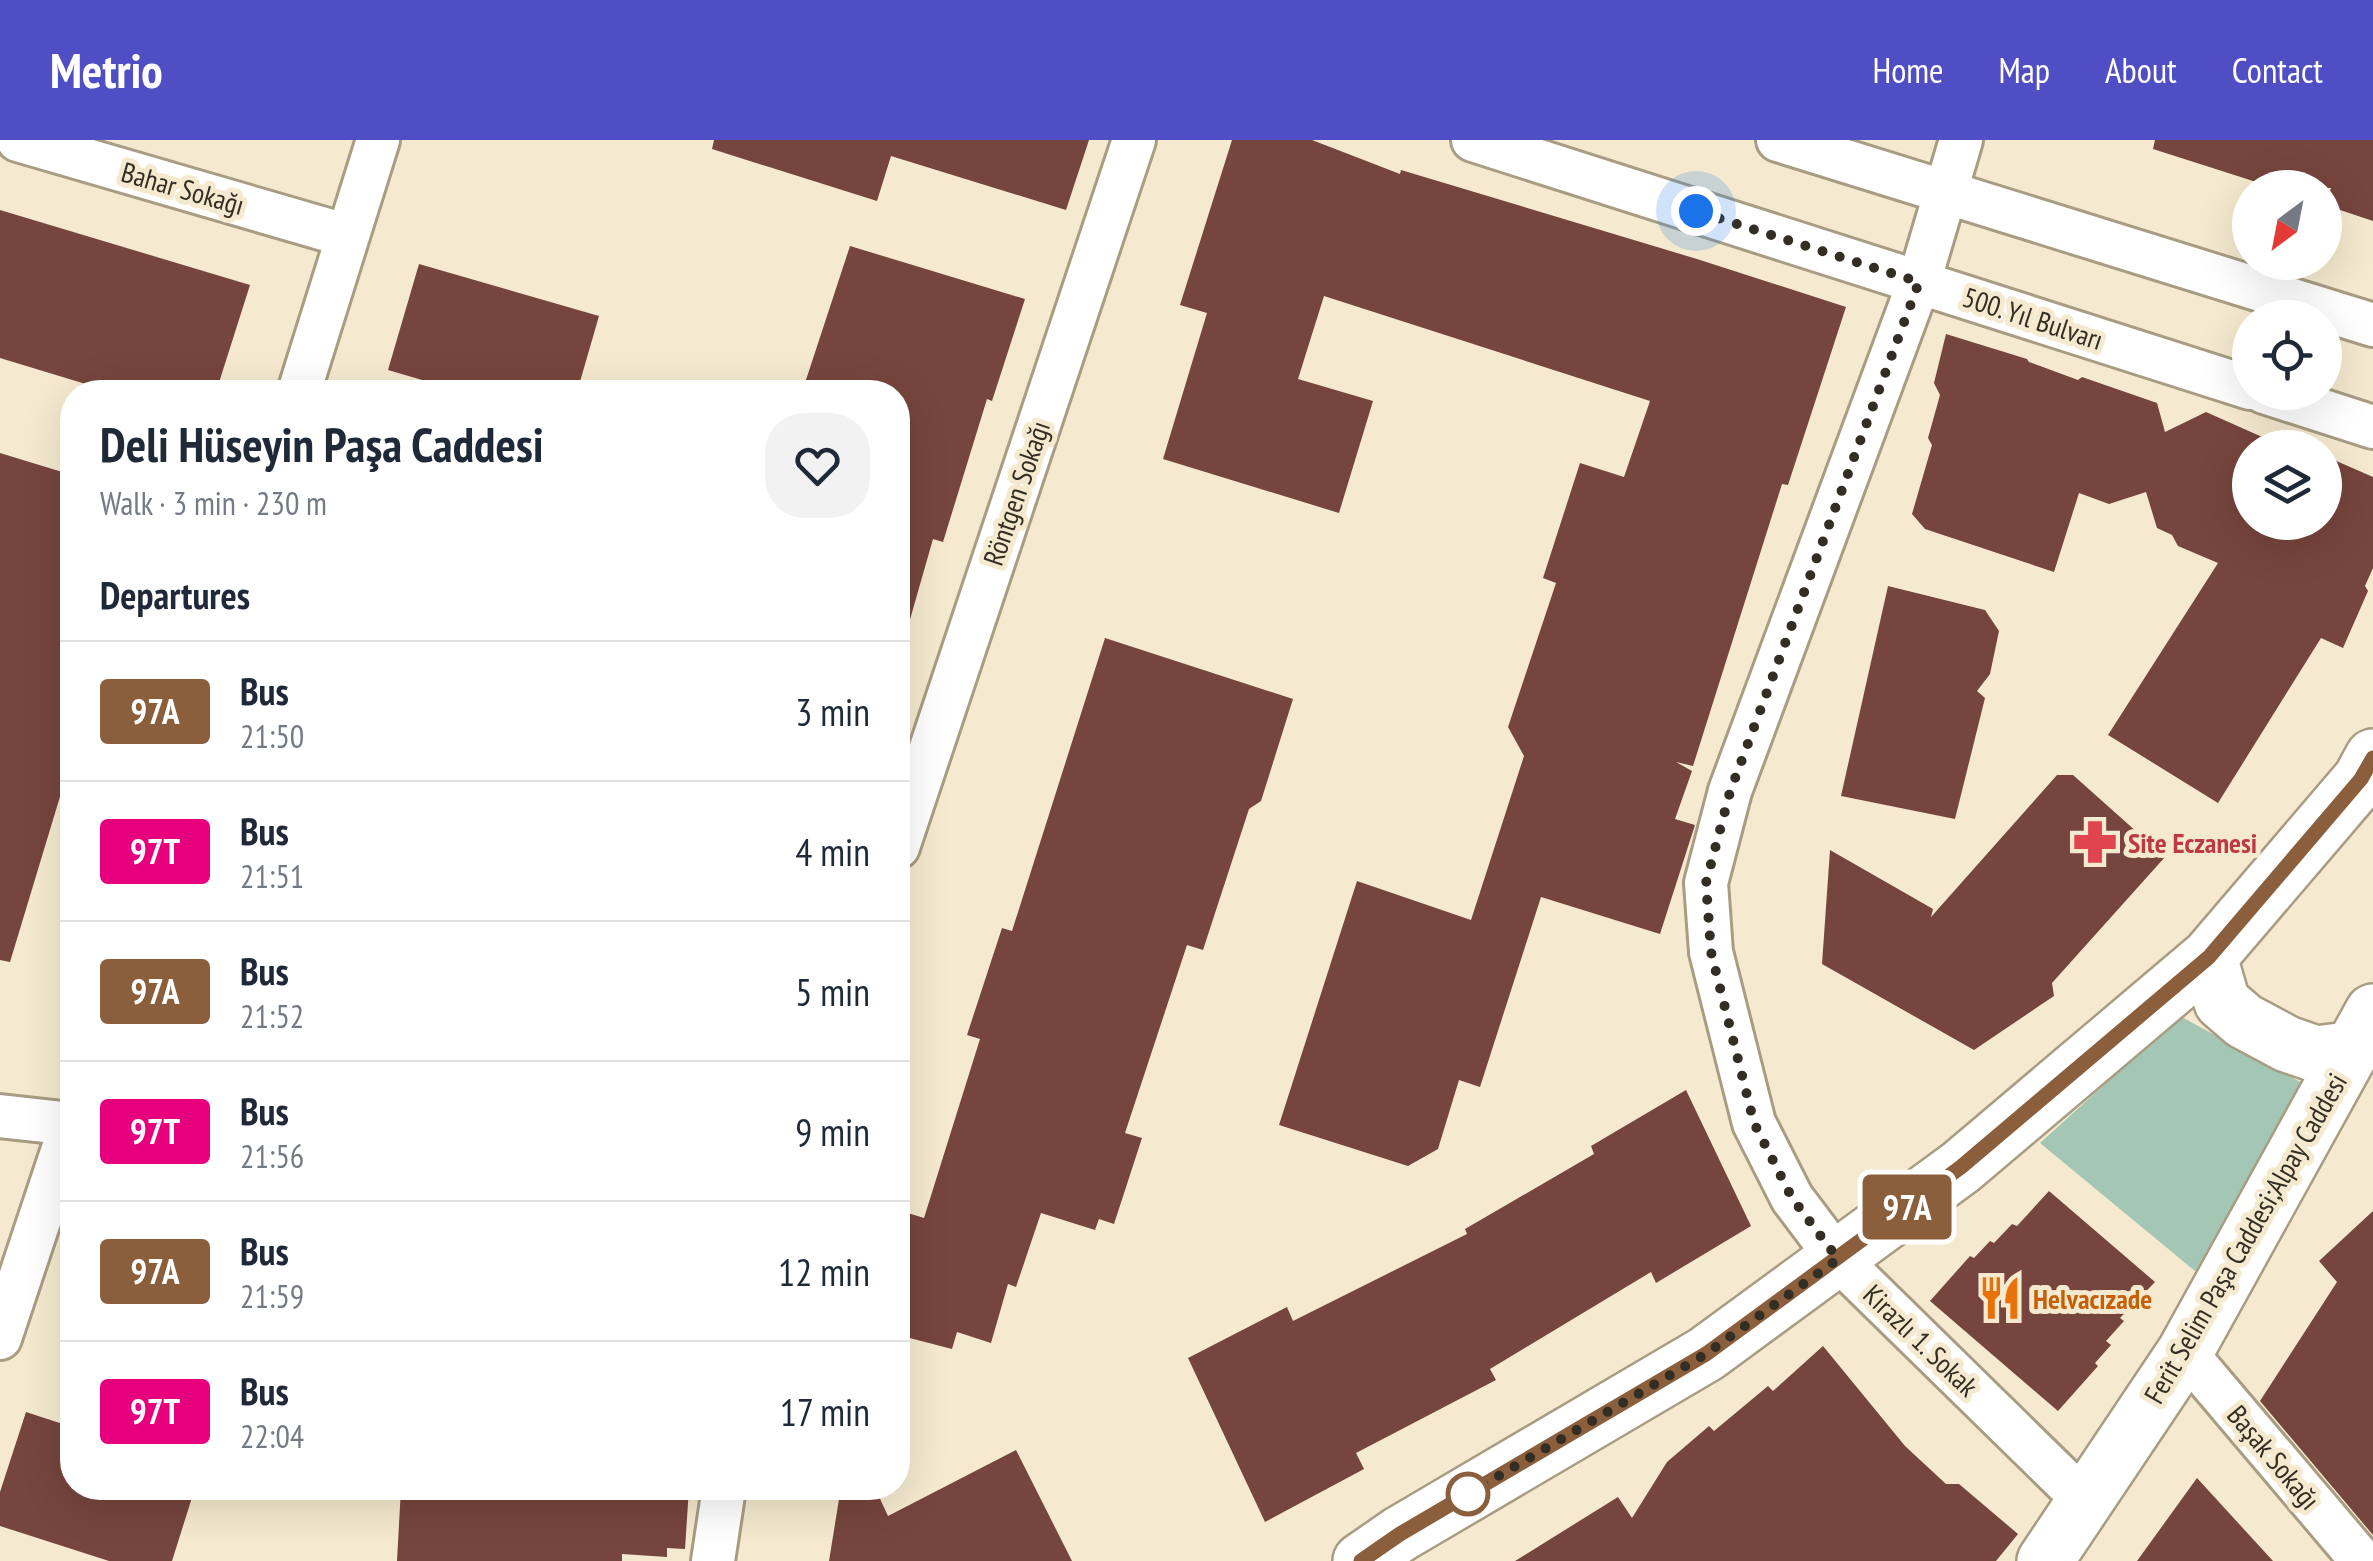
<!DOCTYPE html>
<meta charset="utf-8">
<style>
:root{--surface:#fff;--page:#f2f2f3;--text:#1f2937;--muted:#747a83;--line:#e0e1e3;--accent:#4f4ec4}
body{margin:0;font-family:"PT Sans Narrow",sans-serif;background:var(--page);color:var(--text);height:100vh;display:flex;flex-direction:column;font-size:38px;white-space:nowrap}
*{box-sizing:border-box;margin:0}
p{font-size:32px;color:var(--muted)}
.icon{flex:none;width:55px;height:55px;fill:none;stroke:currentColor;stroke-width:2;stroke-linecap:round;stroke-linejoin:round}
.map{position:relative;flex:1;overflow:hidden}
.drawer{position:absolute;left:60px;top:240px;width:850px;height:1120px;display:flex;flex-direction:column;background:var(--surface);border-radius:40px;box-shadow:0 10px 40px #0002}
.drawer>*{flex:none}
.badge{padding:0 20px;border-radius:8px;font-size:35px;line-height:65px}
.needle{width:65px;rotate:212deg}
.buttons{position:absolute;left:2232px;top:30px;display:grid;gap:20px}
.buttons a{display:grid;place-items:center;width:110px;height:110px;border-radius:50%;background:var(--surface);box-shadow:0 10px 40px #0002;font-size:50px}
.you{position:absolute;width:50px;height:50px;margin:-25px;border:8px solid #fff;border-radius:50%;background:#1a73e8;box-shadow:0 0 0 15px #1a73e833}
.map>.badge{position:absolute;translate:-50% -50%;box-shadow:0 0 0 5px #fff}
h2{padding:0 40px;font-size:38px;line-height:90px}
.round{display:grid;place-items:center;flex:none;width:105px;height:105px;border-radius:40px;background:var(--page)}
.summary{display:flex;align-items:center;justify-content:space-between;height:170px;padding:0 40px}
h1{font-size:48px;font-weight:700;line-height:75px}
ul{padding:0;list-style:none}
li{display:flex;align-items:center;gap:30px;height:140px;padding:0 40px;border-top:2px solid var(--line)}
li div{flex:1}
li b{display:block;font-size:38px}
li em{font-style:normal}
li .badge{min-width:110px;font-weight:700;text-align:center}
header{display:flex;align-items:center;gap:60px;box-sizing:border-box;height:140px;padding:0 50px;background:var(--accent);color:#fff}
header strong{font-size:48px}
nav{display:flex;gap:55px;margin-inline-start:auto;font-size:35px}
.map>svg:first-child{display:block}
.green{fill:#a4c6b4}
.building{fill:#76453d}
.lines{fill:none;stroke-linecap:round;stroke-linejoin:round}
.street-casing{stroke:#a89d83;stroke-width:48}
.secondary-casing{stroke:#a89d83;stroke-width:60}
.street{stroke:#fff;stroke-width:42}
.secondary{stroke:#fff;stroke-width:55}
.line-casing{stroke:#fff;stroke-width:22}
.line{stroke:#8b5e3c;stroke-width:15}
.walk{stroke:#332e24;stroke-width:10;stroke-dasharray:0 18}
.stop-dot{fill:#fff;stroke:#8b5e3c;stroke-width:5}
.labels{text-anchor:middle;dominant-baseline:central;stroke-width:10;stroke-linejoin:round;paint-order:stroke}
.street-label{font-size:28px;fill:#332e24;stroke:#f5eacf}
.health-label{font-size:28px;font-weight:bold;fill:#be3a42;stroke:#f5eacf;text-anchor:start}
.food-label{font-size:28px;font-weight:bold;fill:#c56008;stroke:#f5eacf;text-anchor:start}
</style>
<header>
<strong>Metrio</strong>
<nav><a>Home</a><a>Map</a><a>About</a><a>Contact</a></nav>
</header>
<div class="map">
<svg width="2373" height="1421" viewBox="0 0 2373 1421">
<rect width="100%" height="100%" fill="#f5eacf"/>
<!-- green -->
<path class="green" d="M2180,876L2304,944L2201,1136L2040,1003Z"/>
<!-- building -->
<path class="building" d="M714,0H1089L1066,70L891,16L877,61L712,9Z
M1232,0H1312L1400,34L1401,30L1697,119L1846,167L1788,345L1782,344L1693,626L1676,622L1692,631L1675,679L1695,685L1660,794L1541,757L1480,947L1459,940L1438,1009L1408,1026L1279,985L1357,741L1471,780L1524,616L1508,587L1556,443L1543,438L1580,323L1624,337L1650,261L1324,156L1298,239L1373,261L1339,373L1163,319L1207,173L1180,165Z
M2155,0H2373V81L2325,65L2331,48H2275L2153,9Z
M0,70L250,145L216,252H112L0,218Z
M850,106L1025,159L992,261L987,259L943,402L933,399L909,483L898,481V252H802Z
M419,124L599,176L577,252H463L388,230Z
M1946,194L2027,219L2029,222L2078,240L2082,237L2157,263L2165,292L2206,272L2278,304L2291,298L2316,307L2250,308V382H2325V316L2373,337V428L2365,446L2368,451L2343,508L2321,498L2218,663L2108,595L2218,423L2178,406L2172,395L2157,388L2146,352L2109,364L2079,353L2054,432L1925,389L1912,374L1932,305L1928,298L1940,255L1934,243Z
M0,313L72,335V617L10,822L0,820Z
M1888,446L1985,470L1999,491L1990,534L1977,551L1985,558L1955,679L1841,656Z
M1105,498L1293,559L1261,661L1249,669L1203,810L1187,805L1125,993L1142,998L1114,1084L1099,1079L1095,1090L1041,1073L1016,1147L1008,1144L991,1203L957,1192L952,1209L898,1195V1070L924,1078L980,899L967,895L1002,788L1012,791Z
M2057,635H2073L2165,717L2052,843L2054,856L1974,910L1822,824L1830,710L1933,769L1931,777Z
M1686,950L1751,1086L1656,1143L1651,1132L1490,1229L1496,1240L1356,1313L1364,1329L1265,1382L1188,1218L1287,1167L1293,1181L1467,1094L1465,1089L1594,1014L1591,1006Z
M2049,1051L2155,1142L2120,1178L2124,1181L2106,1201L2111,1205L2095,1223L2098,1226L2058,1271L1930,1161L1970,1116L1974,1118L1990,1101L1994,1103L2012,1084L2017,1086Z
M2373,1071V1395L2260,1261L2337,1142L2319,1121Z
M1823,1206L1905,1306L1946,1344H1959L2018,1394L1996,1421H1515L1618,1357L1632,1378L1667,1322L1709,1286L1714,1291L1768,1246L1773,1251Z
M26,1272L72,1287V1348H195L172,1421H109L0,1386V1352Z
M1016,1310L1072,1421H829L840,1353L855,1348H875L888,1376Z
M2197,1338L2273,1421H2137Z
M401,1348H689L685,1409L667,1408V1417L622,1414V1421H397Z"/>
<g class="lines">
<!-- street casing -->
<g class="street-casing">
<path id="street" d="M18,0L348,96
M1473,0L2250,248
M1778,0L2373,185
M1961,0L1919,142L1730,651L1706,743L1711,812L1754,983L1792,1058L1838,1119L2084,1360
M299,252L378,0
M2264,252L2373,287
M898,707L1134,0
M0,976L72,984
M0,1198L72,982
M2185,1212L2362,1421
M713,1421L724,1348"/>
</g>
<!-- secondary casing -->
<g class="secondary-casing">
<path id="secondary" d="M2209,817L2222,862L2244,881L2287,904L2316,914L2355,909
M1361,1421L1400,1394L1706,1214L1961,1027L2209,817L2361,639L2373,617
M2045,1421L2185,1212L2373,872"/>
</g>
<!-- street -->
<use href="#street" class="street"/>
<!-- secondary -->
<use href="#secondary" class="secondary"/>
</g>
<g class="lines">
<!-- line casing -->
<g class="line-casing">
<path id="line" d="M1361,1421L1400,1394L1706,1214L1961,1027L2209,817L2361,639L2373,618"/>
</g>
<!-- line -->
<use href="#line" class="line"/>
<!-- walk -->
<path class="walk" d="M1468,1354L1706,1214L1838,1119L1792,1058L1754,983L1711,812L1706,743L1730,652L1919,142L1696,71"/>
</g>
<!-- icons -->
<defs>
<g id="pharmacy-bare" transform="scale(3.45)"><path d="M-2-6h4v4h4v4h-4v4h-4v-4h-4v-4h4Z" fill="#e0444e" stroke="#f5eacf" stroke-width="2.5" paint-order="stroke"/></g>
<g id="restaurant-bare" transform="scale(3.45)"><path d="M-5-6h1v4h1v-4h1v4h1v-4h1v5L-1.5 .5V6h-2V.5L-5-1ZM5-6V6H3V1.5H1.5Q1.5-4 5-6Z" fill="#e8710a" stroke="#f5eacf" stroke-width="2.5" paint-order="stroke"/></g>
</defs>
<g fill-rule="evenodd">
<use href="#pharmacy-bare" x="2095" y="702"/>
<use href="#restaurant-bare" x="2000" y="1158"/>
</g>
<!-- markers -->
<circle class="stop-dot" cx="1468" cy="1354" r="20"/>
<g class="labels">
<!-- street labels -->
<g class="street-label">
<text transform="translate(183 48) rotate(16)">Bahar Sokağı</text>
<text transform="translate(2033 178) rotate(18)">500. Yıl Bulvarı</text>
<text transform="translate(1016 353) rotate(-71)">Röntgen Sokağı</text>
<text transform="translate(2245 1098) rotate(-60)">Ferit Selim Paşa Caddesi;Alpay Caddesi</text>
<text transform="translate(1921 1200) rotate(44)">Kirazlı 1. Sokak</text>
<text transform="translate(2274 1317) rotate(50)">Başak Sokağı</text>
</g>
<!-- health labels -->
<g class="health-label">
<text x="2128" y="702">Site Eczanesi</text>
</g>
<!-- food labels -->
<g class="food-label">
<text x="2033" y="1158">Helvacızade</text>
</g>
</g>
</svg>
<div class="buttons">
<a><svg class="needle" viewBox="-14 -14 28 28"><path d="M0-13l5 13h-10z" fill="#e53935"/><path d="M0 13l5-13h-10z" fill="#747a83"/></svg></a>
<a><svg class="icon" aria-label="locate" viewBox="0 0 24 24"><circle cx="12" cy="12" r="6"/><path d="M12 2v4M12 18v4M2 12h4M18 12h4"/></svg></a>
<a><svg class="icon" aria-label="layers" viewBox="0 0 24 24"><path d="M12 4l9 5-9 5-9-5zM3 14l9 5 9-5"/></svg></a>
</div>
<div class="you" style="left:1696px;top:71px"></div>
<b class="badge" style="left:1907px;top:1067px;background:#8b5e3c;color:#fff">97A</b>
<section class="drawer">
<div class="summary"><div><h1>Deli Hüseyin Paşa Caddesi</h1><p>Walk · 3 min · 230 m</p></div><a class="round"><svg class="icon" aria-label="heart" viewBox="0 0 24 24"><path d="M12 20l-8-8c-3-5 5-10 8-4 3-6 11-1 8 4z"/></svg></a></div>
<h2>Departures</h2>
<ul>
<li><span class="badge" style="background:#8b5e3c;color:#fff">97A</span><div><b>Bus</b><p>21:50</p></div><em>3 min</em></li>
<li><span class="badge" style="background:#e6007e;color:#fff">97T</span><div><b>Bus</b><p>21:51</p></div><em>4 min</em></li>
<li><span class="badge" style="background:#8b5e3c;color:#fff">97A</span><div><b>Bus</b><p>21:52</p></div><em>5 min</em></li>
<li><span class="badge" style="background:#e6007e;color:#fff">97T</span><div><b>Bus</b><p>21:56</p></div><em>9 min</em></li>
<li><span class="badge" style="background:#8b5e3c;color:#fff">97A</span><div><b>Bus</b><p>21:59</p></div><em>12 min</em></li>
<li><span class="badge" style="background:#e6007e;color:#fff">97T</span><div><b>Bus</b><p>22:04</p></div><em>17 min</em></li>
</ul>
</section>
</div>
